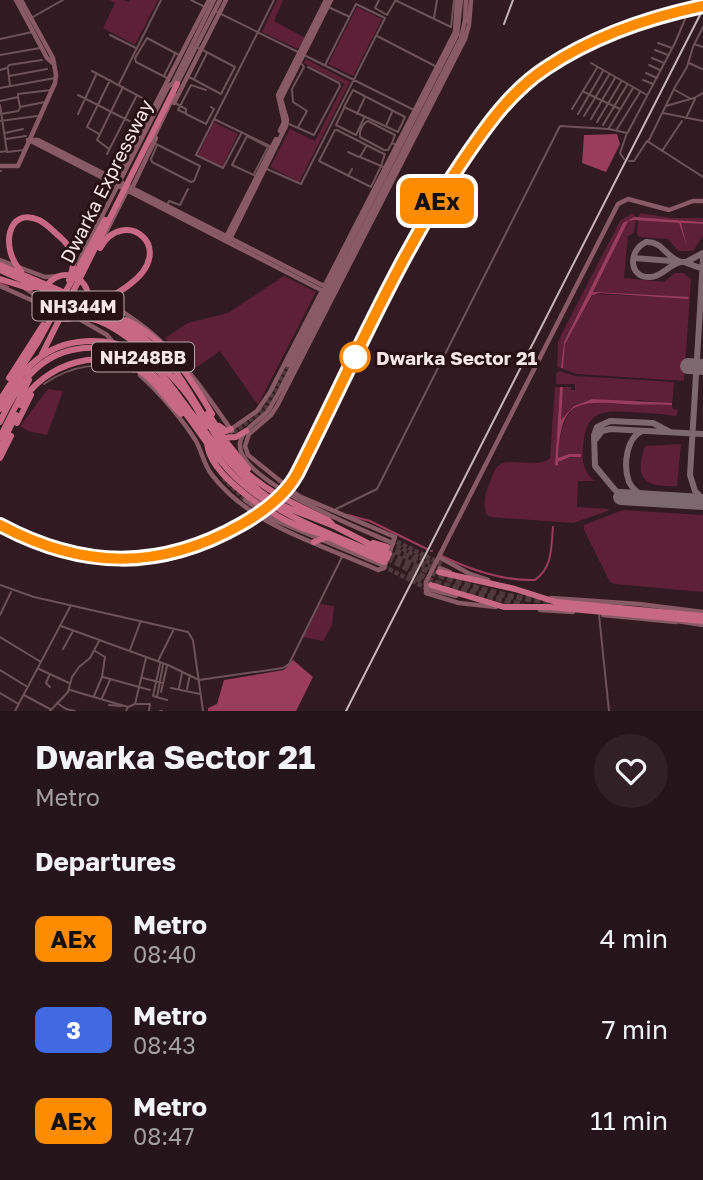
<!DOCTYPE html>
<style>
:root{--surface:#251419;--page:#312126;--text:#f1f3f6;--muted:#a39ea2}
body{margin:0;font-family:"Golos Text",sans-serif;background:var(--page);color:var(--text);height:100vh;display:flex;flex-direction:column;font-size:26px;white-space:nowrap}
*{box-sizing:border-box;margin:0}
p{font-size:23px;color:var(--muted)}
.icon{flex:none;width:38px;height:38px;fill:none;stroke:currentColor;stroke-width:2;stroke-linecap:round;stroke-linejoin:round}
.map{position:relative;height:711px;overflow:hidden}
.sheet{display:flex;flex-direction:column;background:var(--surface);flex:1}
.sheet>*{flex:none}
.badge{padding:0 14px;border-radius:10px;font-size:24px;line-height:46px}
.map>.badge{position:absolute;translate:-50% -50%;box-shadow:0 0 0 4px #fff}
h2{padding:0 35px;font-size:26px;line-height:63px}
.round{display:grid;place-items:center;flex:none;width:74px;height:74px;border-radius:37px;background:var(--page)}
.summary{display:flex;align-items:center;justify-content:space-between;height:119px;padding:0 35px}
h1{font-size:33px;font-weight:700;line-height:52px}
ul{padding:0;list-style:none}
li{display:flex;align-items:center;gap:21px;height:91px;padding:0 35px}
li div{flex:1}
li b{display:block;font-size:26px}
li em{font-style:normal}
li .badge{min-width:77px;font-weight:700;text-align:center}
.map>svg:first-child{display:block}
.green{fill:#5d2036;fill-rule:evenodd}
.water{fill:#9a3d5d}
.lines{fill:none;stroke-linecap:round;stroke-linejoin:round}
.stream{stroke:#9a3d5d;stroke-width:2}
.taxiway{stroke:#7c686e;stroke-width:6}
.runway{stroke:#7c686e;stroke-width:16}
.secondary-tunnel{stroke:#4f393f;stroke-width:4.5;stroke-dasharray:4.5 2;stroke-linecap:butt}
.highway-tunnel{stroke:#4f393f;stroke-width:6;stroke-dasharray:6 3;stroke-linecap:butt}
.street{stroke:#6d5259;stroke-width:2}
.secondary{stroke:#885966;stroke-width:4.5}
.highway{stroke:#c76986;stroke-width:6}
.rail{stroke:#c7b5ba;stroke-width:2}
.line-casing{stroke:#fff;stroke-width:16}
.line{stroke:#ff8c00;stroke-width:10}
.stop-dot{fill:#fff;stroke:#ff8c00;stroke-width:3.5}
.labels{text-anchor:middle;dominant-baseline:central;stroke-width:6;stroke-linejoin:round;paint-order:stroke}
.shield{fill:#271117;stroke:#b8a6ab;stroke-width:2}
.shield-label{font-size:18px;font-weight:bold;fill:#f6e6ea}
.street-label{font-size:19px;fill:#f6e6ea;stroke:#271117}
.stop-label{font-size:19px;font-weight:bold;fill:#f6e6ea;stroke:#271117;text-anchor:start}
</style>
<div class="map">
<svg width="703" height="711" viewBox="0 0 703 711">
<rect width="100%" height="100%" fill="#311a21"/>
<!-- green -->
<path class="green" d="M110,0H123L129,2L130,0H158L135,45L103,28L115,3Z
M277,0H283L274,21L305,38L298,49L262,32Z
M357,7L382,19L353,76L328,64Z
M306,59L350,82L299,182L270,167L290,129L315,141L344,84L304,63Z
M214,122L238,134L222,167L198,155Z
M632,213L636,217L634,233L628,236L624,278L664,282L675,273H683L691,279L684,381L577,374L557,367L558,343L561,335L620,221ZM634,217L635,220H629L624,226L593,293L688,298L593,294L565,344L563,367L562,368L564,342L623,223Z
M641,213L672,218H703V222L639,218V220L679,223L688,250L681,223L703,224V236L693,251H678L668,239L639,237L637,234L638,216Z
M284,276L316,292L258,405L220,351L191,371L165,338L188,323L228,313Z
M559,371L575,376L674,382L672,405L673,409L678,410L677,415L674,416C659,413 645,413 630,412C599,410 586,413 583,447C582,462 583,470 594,481H578L577,507L609,509L608,511L573,523L491,517L486,514C483,504 485,491 490,482C492,477 494,470 497,467C507,455 536,470 550,458L555,387H571V390H575V384H556V374ZM560,387L563,388L560,422L574,406L592,399L629,402L638,400L672,404C657,403 642,404 628,404C617,405 605,401 595,402C562,402 560,435 558,459L566,455L581,454V457L564,458L555,465Z
M48,389L63,391L47,435L28,431L20,426Z
M681,444L677,486C643,488 634,478 645,446Z
M623,510L703,515V592L615,584L610,582L584,530V525Z
M320,604L334,606L332,625L323,641L303,637Z"/>
<!-- water -->
<path class="water" d="M617,134L620,144L606,172L582,163L584,135Z
M634,217L703,222V224L681,223L688,250L679,223L633,220L628,221L593,292L689,297L688,299L600,293L592,295L565,344L563,368H561L564,342L623,223Z
M560,387H563L561,420L574,406L592,399L672,403V405C655,404 638,405 623,404C571,399 561,406 558,458L569,454H581V457H570L558,462V466L555,465Z
M293,660L313,677L296,711H208V708L217,704L224,680L284,670Z"/>
<g class="lines">
<!-- stream -->
<path class="stream" d="M0,283L8,287
M51,307L62,311
M348,515L370,521L427,549
M431,551H432
M442,556C471,570 502,581 535,580C553,567 551,547 553,527"/>
<!-- taxiway -->
<path class="taxiway" d="M646,242C663,241 666,258 681,262C669,264 663,276 651,277C628,279 628,250 646,242Z
M634,258L684,262L703,269
M703,259L690,475L695,491L703,499
M686,262L703,253
M643,431C626,437 623,466 629,482C633,490 639,494 646,498
M596,439L602,431L610,429L703,434
M627,497L615,490L595,466L594,435L597,427L610,421L653,423L670,432"/>
<!-- runway -->
<path class="runway" d="M688,366L703,367
M621,497L703,502"/>
<!-- secondary-tunnel -->
<path class="secondary-tunnel" d="M228,436L265,409L288,365
M223,478L245,500
M391,539L442,564
M391,543L440,568
M383,566L428,589"/>
<!-- highway-tunnel -->
<path class="highway-tunnel" d="M387,547L436,570
M389,554C439,577 494,598 550,601
M387,558L434,582L523,605
M408,574L429,584"/>
<!-- street -->
<path class="street" d="M191,0L203,6
M379,0L375,8L387,15L395,1
M395,0L451,27L454,0
M328,7L348,16
M215,11L298,52
M31,18L63,0
M434,18L437,0
M110,35L136,48
M377,36L435,66
M0,39L32,32
M658,43L672,48
M694,44L703,47
M655,50L668,55
M0,55L40,48
M306,56L414,110
M652,58L664,63
M591,63L647,95
M689,63L702,69
M649,65L660,70
M8,69L10,86
M0,70L7,68L9,65L42,60
M92,71L148,101
M646,73L657,78
M9,76L47,69
M164,76L175,54
M189,77L221,94L235,67L197,47
M167,78L136,62L135,58L147,38L179,55
M194,79L207,53
M643,80L653,84
M119,84L161,0
M0,88L55,78
M353,90L405,117L398,132L344,107Z
M675,90L691,99
M584,92L620,109
M78,95L143,128
M18,97L20,107L45,102
M0,101L18,97V94L51,90
M175,103L186,109V114L206,124L214,109L211,107
M0,105L7,152L24,150
M666,106L694,98L703,93
M344,108L336,125L356,135L364,118
M572,109L597,68
M185,113L178,110L191,85L206,90
M663,113L703,121
M1,114L18,111L20,108
M78,114L96,75
M357,114L365,97
M578,114L603,71
M584,116L609,75
M686,118L695,99
M214,119L272,147
M591,119L615,78
M0,121L37,116
M597,122L621,82
M289,124L314,135L340,86L339,83L308,67
M603,125L627,85
M386,126L392,112
M298,127L307,111L293,102L292,89L304,67L302,64
M609,128L633,88
M617,129L640,92
M242,132L223,168L196,155L274,0
M628,132L675,43L693,0
M5,133L23,129
M99,134L87,127L110,80
M6,139L26,136
M648,142L675,87L687,67L693,47L703,27
M392,143L395,135L368,121C363,123 359,131 360,137L384,150H388L392,143L394,144
M156,144L200,166L194,181L191,182L152,162L151,159L157,145
M367,145L360,157L381,166L371,187L319,161L335,130H337L384,154H385L381,166L384,167
M109,149L97,140L123,87
M662,151L682,121
M0,152L6,151
M348,152L359,157
M107,154L137,95
M629,161H634L647,141L703,177
M267,169L301,184L385,18L356,4L325,65
M0,171H1
M254,174L268,147L247,136L232,165L256,176
M348,176L352,169
M167,205L169,201L180,205L188,189
M44,384C73,364 101,361 134,372
M336,509L377,489L560,126L609,129L627,133L620,153L624,159
M0,585L34,597L188,632L193,640L203,711
M0,615L11,592
M599,615L609,711
M61,626L168,665L199,680L283,668L289,664L343,555
M0,637L41,662
M63,649L73,631
M130,650L140,623
M158,661L173,631
M160,664L153,696L167,700
M39,669L69,683
M0,670L26,686
M49,676L46,683L50,687
M103,677L150,690
M143,678L163,683
M171,688L200,694
M179,688L182,673
M187,689L190,675
M70,690L128,707
M161,692L167,666
M0,693L17,703
M24,695L50,709
M94,696L102,677L105,657L95,651
M157,697L163,665
M102,698L110,680
M57,703L66,709L75,711
M135,704L146,658
M109,705L121,706
M15,711L70,607
M50,711L68,692L72,677L79,667L90,658L99,641
M126,711L128,707L135,704H150L149,711
M160,711H162"/>
<!-- secondary -->
<path class="secondary" d="M16,0L47,58L54,64
M176,86L220,0
M174,103L226,0
M280,131L284,122L278,95L326,0
M28,140H38L324,286
M29,140L323,291
M152,141L174,95
M0,166H18L55,83L56,75L53,58L21,0
M118,177L209,0
M132,188L156,138
M226,237L276,139
M230,239L286,126L287,120L281,99L331,0
M100,244L128,189
M0,260L45,277L60,276
M78,263L168,87L173,83L214,0
M0,286L47,307
M26,289L45,302
M88,294C159,324 189,370 232,431
M76,317L107,335L132,366
M288,365L457,35L461,0
M140,375C159,392 183,420 196,441C202,452 204,465 212,475C252,527 321,544 378,570L384,568L395,537L299,496L248,455L245,446L249,434L271,415L277,406L465,39L469,25L471,0
M231,429L257,411L270,392L455,32L457,0
M245,500L272,519L382,565
M390,542C361,529 235,480 240,443C242,429 259,421 268,411C272,405 275,399 279,392L461,38L465,20L466,0
M439,557L470,574L488,580
M440,568L450,572
M429,589L456,596
M551,598L639,604L703,612
M496,607L459,603L426,593V582L618,204L628,199L669,210L693,201H703
M540,610L573,612
M603,615L676,622L677,618
M677,621L703,625"/>
<!-- highway -->
<path class="highway" d="M0,265C58,291 131,314 171,365C194,395 209,431 233,459C257,487 295,505 328,520L333,525
M0,270C54,295 117,315 159,358
M21,271C0,249 7,206 39,220C47,224 53,231 60,237C75,250 76,262 69,280
M44 297a22 22 0 1 1 44 0a22 22 0 1 1-44 0Z
M0,279L28,288L34,287
M88,298L106,310
M94,301C108,300 118,293 129,285C180,248 124,205 100,248
M77,316C85,318 92,318 99,321C134,335 196,392 205,428
M126,320C166,339 190,377 212,414
M42,354L177,84
M9,378L43,325
M0,400L38,342L105,220
M20,405C44,363 103,344 144,374C159,385 168,402 181,414
M0,409C16,377 39,347 78,342C95,340 114,341 130,349C156,361 172,388 189,410C209,437 229,465 255,487C278,508 309,515 336,527C354,536 371,545 389,554
M208,413L227,443L248,469
M0,422C15,390 35,358 72,350C160,330 190,442 245,486C285,519 339,537 387,558
M17,423L31,395
M219,426L226,431L231,429
M0,437L29,380
M222,438L236,437L246,431
M207,443C209,476 271,515 300,527C310,531 320,533 330,538C348,546 366,554 384,562
M0,448L16,415
M0,458L11,436
M314,542L327,537
M373,543L387,547
M439,572L515,589L556,602L703,616
M431,585L504,607H549L703,621"/>
<!-- rail -->
<path class="rail" d="M504,24L513,0
M346,711L703,9"/>
</g>
<g class="lines">
<!-- line casing -->
<g class="line-casing">
<path id="line" d="M0,525C82,569 160,571 242,524C263,512 285,496 297,474C351,368 397,257 464,159C487,125 511,91 546,68C594,36 646,18 703,6"/>
</g>
<!-- line -->
<use href="#line" class="line"/>
</g>
<!-- markers -->
<circle class="stop-dot" cx="355" cy="357" r="14"/>
<g class="labels">
<!-- shield labels -->
<g class="shield">
<rect x="32.5" y="291.5" width="91" height="29" rx="5"/>
<rect x="92" y="342.5" width="102" height="29" rx="5"/>
</g>
<g class="shield-label">
<text x="78" y="306">NH344M</text>
<text x="143" y="357">NH248BB</text>
</g>
<!-- street labels -->
<g class="street-label">
<text transform="translate(106 181) rotate(-63)">Dwarka Expressway</text>
</g>
<!-- stop labels -->
<g class="stop-label">
<text x="376" y="357">Dwarka Sector 21</text>
</g>
</g>
</svg>
<b class="badge" style="left:437px;top:201px;background:#ff8c00;color:#111">AEx</b>
</div>
<section class="sheet">
<div class="summary"><div><h1>Dwarka Sector 21</h1><p>Metro</p></div><a class="round"><svg class="icon" aria-label="heart" viewBox="0 0 24 24"><path d="M12 20l-8-8c-3-5 5-10 8-4 3-6 11-1 8 4z"/></svg></a></div>
<h2>Departures</h2>
<ul>
<li><span class="badge" style="background:#ff8c00;color:#111">AEx</span><div><b>Metro</b><p>08:40</p></div><em>4 min</em></li>
<li><span class="badge" style="background:#4169e1;color:#fff">3</span><div><b>Metro</b><p>08:43</p></div><em>7 min</em></li>
<li><span class="badge" style="background:#ff8c00;color:#111">AEx</span><div><b>Metro</b><p>08:47</p></div><em>11 min</em></li>
</ul>
</section>
